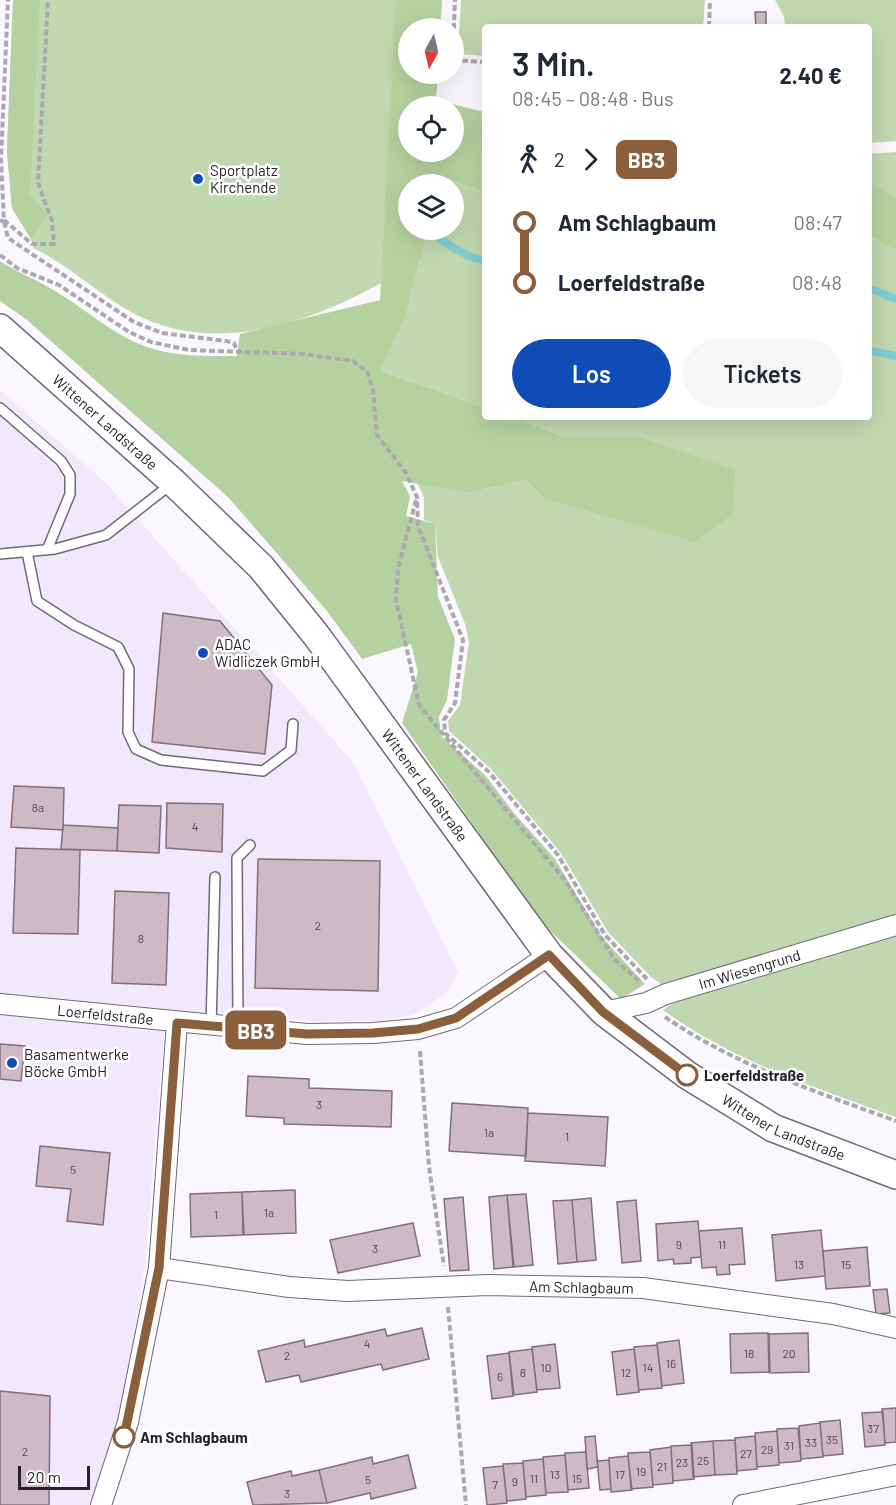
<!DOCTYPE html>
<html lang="de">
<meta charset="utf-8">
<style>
:root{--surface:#fff;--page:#f6f6f7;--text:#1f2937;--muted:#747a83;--accent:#0f4cb7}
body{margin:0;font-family:Barlow,sans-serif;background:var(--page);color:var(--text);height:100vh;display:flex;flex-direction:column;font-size:22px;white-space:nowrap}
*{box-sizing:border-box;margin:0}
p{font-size:20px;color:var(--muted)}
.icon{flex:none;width:33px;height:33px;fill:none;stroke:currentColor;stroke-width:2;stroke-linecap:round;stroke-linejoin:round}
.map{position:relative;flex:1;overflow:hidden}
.details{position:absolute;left:482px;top:24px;width:390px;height:396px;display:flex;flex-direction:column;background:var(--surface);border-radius:6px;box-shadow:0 6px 24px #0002}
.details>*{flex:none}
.badge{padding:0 12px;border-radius:9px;font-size:21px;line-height:39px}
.needle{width:39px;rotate:188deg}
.controls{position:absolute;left:398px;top:18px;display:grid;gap:12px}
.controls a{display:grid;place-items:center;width:66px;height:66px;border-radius:50%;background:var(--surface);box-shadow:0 6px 24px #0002;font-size:30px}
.scale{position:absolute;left:18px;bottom:15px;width:72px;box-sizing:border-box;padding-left:6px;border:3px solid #252329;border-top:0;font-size:16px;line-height:21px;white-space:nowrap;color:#252329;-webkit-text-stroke:4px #fff;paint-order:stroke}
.map>.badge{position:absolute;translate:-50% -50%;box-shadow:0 0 0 3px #fff}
.legs{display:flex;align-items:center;gap:9px;height:66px;padding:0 30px;font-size:20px}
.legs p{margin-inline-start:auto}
.headline{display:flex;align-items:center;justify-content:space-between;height:102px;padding:0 30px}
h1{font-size:33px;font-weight:600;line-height:45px}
.cta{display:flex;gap:12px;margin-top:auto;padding:12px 30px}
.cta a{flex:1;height:69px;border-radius:36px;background:var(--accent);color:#fff;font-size:24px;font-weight:600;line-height:69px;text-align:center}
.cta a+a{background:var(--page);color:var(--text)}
ul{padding:0 30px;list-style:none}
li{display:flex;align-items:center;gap:21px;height:60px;font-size:22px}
li i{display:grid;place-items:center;width:9px;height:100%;margin:0 8px;background:currentColor}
li i::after{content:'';width:15px;height:15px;margin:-8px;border:4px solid;border-radius:50%;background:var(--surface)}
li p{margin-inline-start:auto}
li:first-child i{background:linear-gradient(#0000 50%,currentColor 0)}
li:last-child i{background:linear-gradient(currentColor 50%,#0000 0)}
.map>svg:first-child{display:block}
.built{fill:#f1e8fc}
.green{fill:#c0d8af}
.forest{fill:#b4d29f;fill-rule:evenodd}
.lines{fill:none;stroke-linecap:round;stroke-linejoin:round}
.stream{stroke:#81cecf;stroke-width:8}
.building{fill:#cebac5;stroke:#817079;stroke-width:1.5}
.service-casing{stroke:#706979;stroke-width:12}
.minor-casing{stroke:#706979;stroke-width:22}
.secondary-casing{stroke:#706979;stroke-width:30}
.path{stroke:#aba9af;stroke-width:4;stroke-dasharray:6 3;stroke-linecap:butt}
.service{stroke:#fff;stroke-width:9}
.minor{stroke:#fff;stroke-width:20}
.secondary{stroke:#fff;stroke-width:27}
.line-1-casing{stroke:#fff;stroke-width:14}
.line-1{stroke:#8b5e3c;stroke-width:9}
.poi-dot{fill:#0f4cb7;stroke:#fff;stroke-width:2}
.stop-1-dot{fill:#fff;stroke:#8b5e3c;stroke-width:3}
.labels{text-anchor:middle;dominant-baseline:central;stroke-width:5;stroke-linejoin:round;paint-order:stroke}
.number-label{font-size:12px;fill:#4f4950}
.poi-label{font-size:15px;fill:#252329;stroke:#fff;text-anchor:start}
.street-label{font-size:15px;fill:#252329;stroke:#fff}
.stop-label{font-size:15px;font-weight:bold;fill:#252329;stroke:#fff;text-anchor:start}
</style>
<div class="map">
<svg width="896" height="1505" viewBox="0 0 896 1505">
<rect width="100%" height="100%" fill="#faf7fe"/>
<!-- built -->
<path class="built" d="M0,390L105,482L352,761L458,972L445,994L414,1015L376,1021H312L166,1011L145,1266L125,1393L96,1505H0Z"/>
<!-- green -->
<path class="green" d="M13,0H442L440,28H408V74H438L408,106L389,144L381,283C308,324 211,356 133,313C97,294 71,266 33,248L31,239L12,208L7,151Z
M461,0H705L703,27H484V56L458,54Z
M775,0H896V141L869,143L868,27H785L784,16Z
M896,152V198L869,180L868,154Z
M442,177L484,192V407L381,371L406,315L428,230H453V184H440Z
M869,235L896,251V919L667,988L651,977L608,932L561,853L491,769L449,731L448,721L460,705L469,642L465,624L438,557L435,524L424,520V497L417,483L467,493L526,480L544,498L641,438H566L515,417H868Z
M896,932V1117C816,1088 733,1061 663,1010L683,997Z"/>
<!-- forest -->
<path class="forest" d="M13,0H40L30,195L47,215L31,239L12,208L7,151Z
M396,0H442L440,28H408V74H438L436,100L484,112V192L442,177L440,184H408V230H428L406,315L381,371L484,407V417H515L566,438H641L735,470L734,513L695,542L544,498L526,480L467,493L402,481L410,496L406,516L435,524L438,597L455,639L447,700L439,717L441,736L485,775L514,813L555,859L602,937L645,984L621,999L541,922L402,723L418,672L411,644L362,659L327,611L228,497L27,320L0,301V261C19,274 41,281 60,294C89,312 118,338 150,348C178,357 208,356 237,356L240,334L380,300ZM408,106H453V152H408Z
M869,180L896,198V251L869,235Z"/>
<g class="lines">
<!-- stream -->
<path class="stream" d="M431,230C446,246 463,255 484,261
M868,288L896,299
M868,350L896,356"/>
</g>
<!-- building -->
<path class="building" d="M755,12H766V27H756Z
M163,613L220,621L272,685L265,754L152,742Z
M14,786L64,788L63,830L11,827Z
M167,803L223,804L222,852L166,848Z
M119,805L161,806L159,853L117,851Z
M63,825L118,828L117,851L61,849Z
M16,848L80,850L78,934L13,933Z
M258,859L380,861L378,991L255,988Z
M115,891L169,893L166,985L112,983Z
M0,1044L25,1046L21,1081L0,1079Z
M248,1076L309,1079V1088L392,1091L391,1127L284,1124V1118L246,1116Z
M452,1103L528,1108L526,1156L449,1151Z
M528,1113L608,1117L605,1166L525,1161Z
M40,1146L110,1153L103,1225L67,1221L71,1189L36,1186Z
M295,1190L296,1233L244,1235L242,1192Z
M242,1192L243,1235L191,1237L190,1194Z
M526,1194L533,1265L514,1267L507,1195Z
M507,1195L513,1267L494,1269L489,1197Z
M463,1197L469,1270L450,1271L444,1199Z
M591,1198L596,1260L577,1262L572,1200Z
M572,1200L577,1262L558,1264L553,1201Z
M636,1200L641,1261L622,1263L617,1202Z
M698,1221L701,1257L691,1258V1263L674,1264L673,1259L658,1261L656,1224Z
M413,1223L420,1256L338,1273L330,1240Z
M742,1228L745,1264L729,1265L730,1274L717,1275L716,1267L702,1268L699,1231Z
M821,1230L825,1276L776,1281L772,1235Z
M867,1247L870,1286L826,1289L823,1251Z
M887,1289L890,1313L876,1314L873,1290Z
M422,1328L429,1359L383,1370L381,1364L301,1382L299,1375L266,1382L258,1351L304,1340L305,1347L385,1329L387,1336Z
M768,1333L769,1372L731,1373L730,1334Z
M808,1333L809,1372L770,1373L769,1334Z
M679,1340L684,1383L662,1386L657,1343Z
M555,1344L560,1388L537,1390L532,1347Z
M657,1345L662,1388L639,1390L634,1347Z
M532,1349L537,1392L514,1395L509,1352Z
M634,1349L639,1392L617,1395L612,1352Z
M509,1353L513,1396L492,1399L487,1356Z
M0,1391L50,1396L49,1505H0Z
M896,1408V1442L885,1443L882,1409Z
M883,1412L885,1445L865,1447L862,1413Z
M840,1420L843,1454L823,1456L820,1422Z
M820,1423L823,1457L801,1459L799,1426Z
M798,1428L801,1461L779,1463L777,1429Z
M777,1431L779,1465L757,1467L755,1433Z
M595,1436L598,1467L587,1469L585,1437Z
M755,1436L757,1469L737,1471L735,1438Z
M735,1440L737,1474L715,1475L713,1441Z
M713,1441L715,1475L693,1477L691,1443Z
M692,1445L694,1479L673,1481L671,1446Z
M671,1447L673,1483L653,1485L650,1450Z
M586,1452L589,1488L568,1490L565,1453Z
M650,1452L653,1487L631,1489L628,1453Z
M408,1455L416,1488L371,1499L370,1493L327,1503L319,1470L372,1457L373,1464Z
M565,1455L568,1492L546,1493L543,1457Z
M628,1456L632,1490L611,1492L609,1458Z
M543,1459L546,1495L526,1497L523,1461Z
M609,1460L611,1489L600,1490L597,1461Z
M523,1463L526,1499L507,1501L503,1464Z
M503,1466L507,1503L487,1505L483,1468Z
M319,1470L327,1503L253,1505L247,1482L291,1471L292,1476Z"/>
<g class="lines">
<!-- service casing -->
<g class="service-casing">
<path id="service" d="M0,408L61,461L70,475V494L47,550
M27,552L37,601L74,625L118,647L129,669L128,732L136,749L161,760L263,771L291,750L293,724
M0,554L55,549L106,535L170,485
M211,1026L215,877
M238,1028L237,858L250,845"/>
</g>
<!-- minor casing -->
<g class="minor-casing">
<g id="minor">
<path id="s1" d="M0,1004L307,1034L373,1033L418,1029L456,1018L549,955"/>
<path id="s2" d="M604,1012L646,1003L666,994L896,925"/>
<path id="s3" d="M159,1268L289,1287L348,1291L487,1285L643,1288L833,1314L896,1328"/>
<path d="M101,1505L128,1422L159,1268L177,1023"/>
<path d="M743,1505L896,1475"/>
</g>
</g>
<!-- secondary casing -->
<g class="secondary-casing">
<g id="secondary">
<path id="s4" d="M0,328L173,482L261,567L316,635L549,955L604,1012L687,1075L773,1128L896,1175"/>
</g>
</g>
<!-- path -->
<path class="path" d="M709,27L710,0
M453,47L455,0
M453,60L484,62
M0,220L4,222L1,159L8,0
M4,220L32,244H54L52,221L38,183L48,0
M4,222L8,238L134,322L162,333L226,341L234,343L237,351
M0,255L17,268L59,285L129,332L151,342L189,350L304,354L353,361L367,371L373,390L377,435L406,473L417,497L418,526L463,640L455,703L444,720L445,733L489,772L558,855L605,935L647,979
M416,500L398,569L396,600L419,705L564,879L615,960L640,982
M665,1017C735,1065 817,1092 896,1121
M420,1051L429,1167L444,1266
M448,1307L466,1505"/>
<!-- service -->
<use href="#service" class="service"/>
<!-- minor -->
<use href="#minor" class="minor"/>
<!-- secondary -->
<use href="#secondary" class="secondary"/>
</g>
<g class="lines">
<!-- line-1 casing -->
<g class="line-1-casing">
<path id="line-1" d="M124,1437L159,1268L177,1023L307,1034L373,1033L418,1029L456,1018L549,955L603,1012L687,1075"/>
</g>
<!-- line-1 -->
<use href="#line-1" class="line-1"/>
</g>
<!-- markers -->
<g class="poi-dot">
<circle cx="198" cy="179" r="6"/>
<circle cx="203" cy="653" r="6"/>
<circle cx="12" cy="1063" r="6"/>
</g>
<g class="stop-1-dot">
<circle cx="687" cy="1075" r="10"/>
<circle cx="124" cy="1437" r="10"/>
</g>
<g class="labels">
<!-- number labels -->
<g class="number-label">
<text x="38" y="807">8a</text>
<text x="195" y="826">4</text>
<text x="318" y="925">2</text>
<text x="141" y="938">8</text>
<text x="319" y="1104">3</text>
<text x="489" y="1132">1a</text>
<text x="567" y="1136">1</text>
<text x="73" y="1169">5</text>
<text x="269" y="1212">1a</text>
<text x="216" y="1214">1</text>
<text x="679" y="1244">9</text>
<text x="722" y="1244">11</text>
<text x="375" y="1248">3</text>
<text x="799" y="1264">13</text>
<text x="846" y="1264">15</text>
<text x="367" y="1343">4</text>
<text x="749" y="1353">18</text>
<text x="789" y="1353">20</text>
<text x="287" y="1355">2</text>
<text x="671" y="1363">16</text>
<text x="546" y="1367">10</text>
<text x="648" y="1367">14</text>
<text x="523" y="1372">8</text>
<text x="626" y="1372">12</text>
<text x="500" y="1376">6</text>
<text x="873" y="1428">37</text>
<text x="832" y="1439">35</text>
<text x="811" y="1442">33</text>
<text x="789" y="1445">31</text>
<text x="767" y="1449">29</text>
<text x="25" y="1451">2</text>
<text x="746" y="1453">27</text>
<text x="703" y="1460">25</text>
<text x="682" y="1462">23</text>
<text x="662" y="1466">21</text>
<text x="641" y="1471">19</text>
<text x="555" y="1474">13</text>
<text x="620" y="1474">17</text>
<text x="534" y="1478">11</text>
<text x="577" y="1478">15</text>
<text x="368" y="1479">5</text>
<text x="515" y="1481">9</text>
<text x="495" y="1484">7</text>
<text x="287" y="1493">3</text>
</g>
<!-- poi labels -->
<g class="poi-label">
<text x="210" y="170">Sportplatz<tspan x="210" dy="17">Kirchende</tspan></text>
<text x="215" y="644">ADAC<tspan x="215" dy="17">Widliczek GmbH</tspan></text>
<text x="24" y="1054">Basamentwerke<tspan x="24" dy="17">Böcke GmbH</tspan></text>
</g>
<!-- street labels -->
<g class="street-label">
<text stroke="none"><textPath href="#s4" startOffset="141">Wittener Landstraße</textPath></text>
<text stroke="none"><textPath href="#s4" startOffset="627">Wittener Landstraße</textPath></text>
<text stroke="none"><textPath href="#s2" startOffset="152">Im Wiesengrund</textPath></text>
<text stroke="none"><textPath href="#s1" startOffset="106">Loerfeldstraße</textPath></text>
<text stroke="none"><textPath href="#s4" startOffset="1131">Wittener Landstraße</textPath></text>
<text stroke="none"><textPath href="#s3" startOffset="424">Am Schlagbaum</textPath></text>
</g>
<!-- stop labels -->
<g class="stop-label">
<text x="704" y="1075">Loerfeldstraße</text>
<text x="140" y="1437">Am Schlagbaum</text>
</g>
</g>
</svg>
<div class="controls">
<a><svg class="needle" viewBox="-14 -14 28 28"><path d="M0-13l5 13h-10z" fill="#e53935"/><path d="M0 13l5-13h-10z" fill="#747a83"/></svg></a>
<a><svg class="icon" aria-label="locate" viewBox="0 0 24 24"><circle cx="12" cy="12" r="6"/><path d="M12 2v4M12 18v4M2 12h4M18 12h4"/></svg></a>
<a><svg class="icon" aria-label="layers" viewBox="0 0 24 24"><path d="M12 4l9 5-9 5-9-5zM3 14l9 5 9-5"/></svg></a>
</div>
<div class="scale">20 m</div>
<b class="badge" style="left:256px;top:1030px;background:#8b5e3c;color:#fff">BB3</b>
<section class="details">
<div class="headline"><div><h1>3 Min.</h1><p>08:45 – 08:48 · Bus</p></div><b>2.40 €</b></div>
<div class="legs"><svg class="icon" aria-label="walk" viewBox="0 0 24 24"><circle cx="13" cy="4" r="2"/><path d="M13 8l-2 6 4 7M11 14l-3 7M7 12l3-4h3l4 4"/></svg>2<svg class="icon" aria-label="forward" viewBox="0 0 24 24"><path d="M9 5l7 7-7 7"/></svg><b class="badge" style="background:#8b5e3c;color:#fff">BB3</b></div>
<ul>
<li><i style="color:#8b5e3c"></i><b>Am Schlagbaum</b><p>08:47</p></li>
<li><i style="color:#8b5e3c"></i><b>Loerfeldstraße</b><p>08:48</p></li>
</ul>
<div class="cta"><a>Los</a><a>Tickets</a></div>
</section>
</div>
